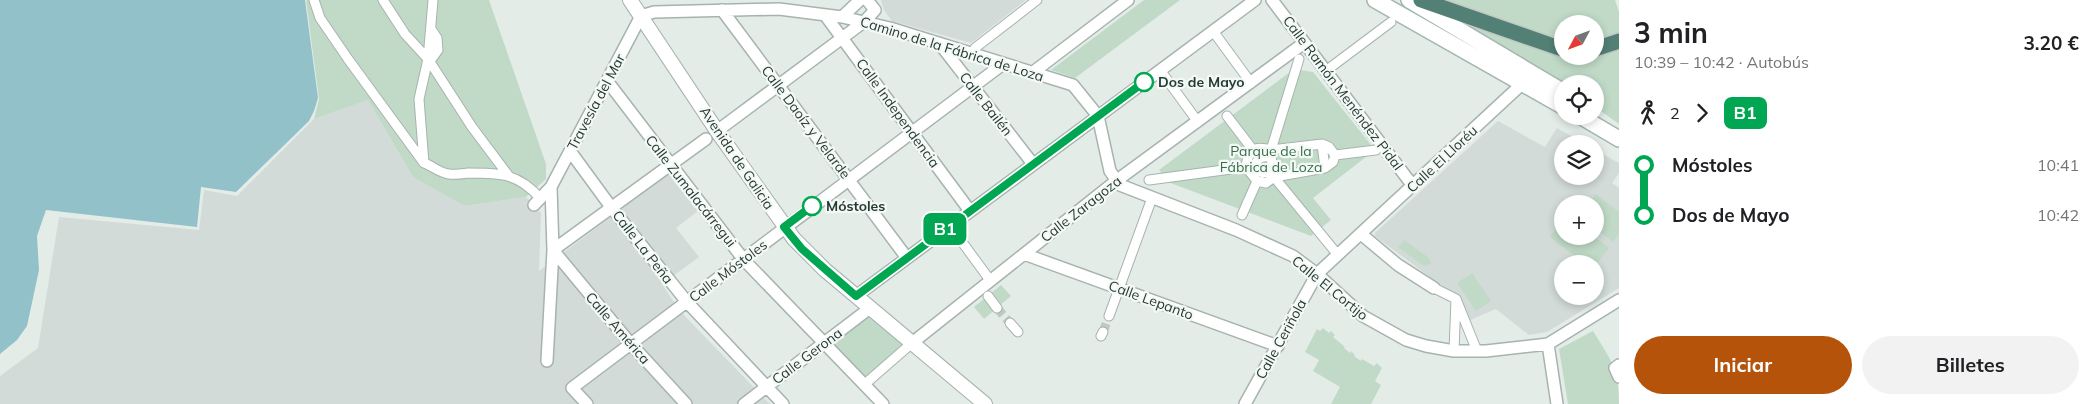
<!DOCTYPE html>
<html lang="es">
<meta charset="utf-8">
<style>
:root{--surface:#fff;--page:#f2f2f2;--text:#202124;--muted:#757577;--accent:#b45309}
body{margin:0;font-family:Mulish,sans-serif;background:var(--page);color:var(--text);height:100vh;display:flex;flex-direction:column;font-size:19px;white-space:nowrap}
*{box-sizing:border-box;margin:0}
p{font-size:16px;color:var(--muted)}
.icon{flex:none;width:28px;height:28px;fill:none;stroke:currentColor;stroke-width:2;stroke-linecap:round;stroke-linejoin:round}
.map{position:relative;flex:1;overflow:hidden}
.panel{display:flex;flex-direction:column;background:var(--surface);width:475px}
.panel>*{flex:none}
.badge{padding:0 10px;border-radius:8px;font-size:18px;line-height:32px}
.needle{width:32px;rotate:229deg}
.fabs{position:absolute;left:1554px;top:15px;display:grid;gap:10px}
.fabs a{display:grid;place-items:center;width:50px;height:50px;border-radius:50%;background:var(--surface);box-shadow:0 2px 8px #0003;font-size:25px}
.map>.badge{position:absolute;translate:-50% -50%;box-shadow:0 0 0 2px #fff}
.legs{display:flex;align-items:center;gap:8px;height:55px;padding:0 15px;font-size:16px}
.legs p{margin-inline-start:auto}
.summary{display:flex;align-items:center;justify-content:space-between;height:85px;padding:0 15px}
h1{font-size:28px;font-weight:700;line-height:38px}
.button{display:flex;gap:10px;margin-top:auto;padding:10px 15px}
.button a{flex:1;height:58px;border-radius:30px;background:var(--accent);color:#fff;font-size:20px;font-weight:700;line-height:58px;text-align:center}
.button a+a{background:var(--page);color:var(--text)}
ul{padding:0 15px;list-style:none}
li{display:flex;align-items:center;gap:18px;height:50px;font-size:19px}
li i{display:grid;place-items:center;width:8px;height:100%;margin:0 6px;background:currentColor}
li i::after{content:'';width:12px;height:12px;margin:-6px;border:4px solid;border-radius:50%;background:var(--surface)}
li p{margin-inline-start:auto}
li:first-child i{background:linear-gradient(#0000 50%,currentColor 0)}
li:last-child i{background:linear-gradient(currentColor 50%,#0000 0)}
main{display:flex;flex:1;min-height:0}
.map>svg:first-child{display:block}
.built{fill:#d2dbd7;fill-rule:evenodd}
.green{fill:#c0dac7;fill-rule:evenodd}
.water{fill:#93c1ca}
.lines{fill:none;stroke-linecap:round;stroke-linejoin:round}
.pedestrian-tunnel{stroke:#bec9c4;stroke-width:9;stroke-dasharray:9 4.5;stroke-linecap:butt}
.pedestrian-casing{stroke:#a7b3af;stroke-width:11}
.minor-casing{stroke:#a7b3af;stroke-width:14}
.tertiary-casing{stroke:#a7b3af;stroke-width:16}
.secondary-casing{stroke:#a4b6b0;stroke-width:18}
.trunk-casing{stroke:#c2c8c6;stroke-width:18}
.pedestrian{stroke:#fff;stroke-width:9}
.minor{stroke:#fff;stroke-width:11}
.tertiary{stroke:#fff;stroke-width:14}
.secondary{stroke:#fff;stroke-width:15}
.trunk{stroke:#528075;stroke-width:15}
.line-1-casing{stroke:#fff;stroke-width:11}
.line-1{stroke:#00a651;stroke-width:8}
.stop-1-dot{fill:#fff;stroke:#00a651;stroke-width:2.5}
.labels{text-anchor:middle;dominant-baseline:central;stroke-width:4.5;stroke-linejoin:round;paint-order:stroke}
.street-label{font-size:14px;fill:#263b35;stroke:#f4f9f6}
.stop-label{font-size:14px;font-weight:bold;fill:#263b35;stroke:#f4f9f6;text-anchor:start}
.park-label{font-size:14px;fill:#356d4a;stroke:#f4f9f6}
</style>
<main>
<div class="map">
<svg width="1619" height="404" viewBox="0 0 1619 404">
<rect width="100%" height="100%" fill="#e4ece8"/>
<!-- built -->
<path class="built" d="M881,0H1026L971,43L892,21L884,10Z
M368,100L413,177L464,206L526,197L541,213L539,271L669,173L698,211L676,228L699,257L662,284L679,310L770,404H0V376L38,348L59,217L199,230L204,190L237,196L314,119Z
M1498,121L1545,147L1557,128L1585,144H1562V176H1595V150L1619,163V173L1612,183L1619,188V288L1547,332L1529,335L1496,309L1468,321L1458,298L1375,236V233ZM1562,204H1595V236H1562ZM1562,264H1595V296H1562Z"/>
<!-- green -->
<path class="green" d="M306,0H489L546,164V179L526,197L464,206L413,177L368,100L314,119L319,99Z
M1144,0H1180L1075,78L1051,70Z
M1420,0H1615L1619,12V124L1595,107V84H1562ZM1562,24H1595V56H1562Z
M1294,69L1313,72L1375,150L1313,198L1331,220L1311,236L1168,182L1159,170Z
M1596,194L1619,212V234L1613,242L1595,228V204H1588Z
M1562,220V236H1594L1609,248L1595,266V264H1585L1550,237Z
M1404,240L1429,258L1431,264L1424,266L1398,247Z
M1472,273L1491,301L1476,311L1457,283Z
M1001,285L1011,296L984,319L974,307Z
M869,316L904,346L866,380L832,344Z
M1323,328L1329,333L1331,331L1335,335L1333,337L1345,347L1344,348L1350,353L1351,351L1355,355L1354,356L1361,361L1362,359L1374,366L1377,363L1382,368L1375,381L1381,385L1371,404H1331L1340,387L1313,371L1319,360L1305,352L1317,329L1320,331Z
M1593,331C1611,360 1619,369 1619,404H1568L1559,349Z"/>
<!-- water -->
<path class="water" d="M0,0H305L318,98L314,111L309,121L236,192L201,187L197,227L46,210L37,236L39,270L27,326L17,340L0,354Z"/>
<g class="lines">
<!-- pedestrian-tunnel -->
<path class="pedestrian-tunnel" d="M997,308L1010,323
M1103,332L1109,316"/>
<!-- pedestrian casing -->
<g class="pedestrian-casing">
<path id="pedestrian" d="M314,0L320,18L348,59L424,163C433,166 439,173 449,174C455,175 461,174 468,173C501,173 518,173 541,199
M383,0L405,34L428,59L472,127L508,175
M1213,31L1251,83
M975,48L1037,0
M1299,59L1271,150C1254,145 1248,150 1246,167L1257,181L1266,183L1274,177L1338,255
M428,64L438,50L437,38L431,29
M1331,67L1391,22
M1160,70L1198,122
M1227,116L1253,150
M1271,154V150L1322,144L1329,147L1335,155L1333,162L1325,168L1322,144
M1335,155L1376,150
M424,163L419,99L428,59L433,0
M1273,171L1263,173L1259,171L1256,163C1259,156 1264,157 1271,156L1274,177L1325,168
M1149,180L1246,167
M1242,215L1257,181
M954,231L987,276
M1434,288L1456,299
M988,296L997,308
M1109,316L1152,198
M1010,323L1018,332
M1101,336L1103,332
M1454,351L1456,299L1477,351
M865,384L912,343"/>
</g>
<!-- minor casing -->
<g class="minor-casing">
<path id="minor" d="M1272,0L1413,186
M722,10L907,258
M825,15L970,211
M842,17L860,0
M939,43L1033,164
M1032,73L1128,0
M608,82L744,260L883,404
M717,131L865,21L875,10L867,0
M570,151L611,207L687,302L783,404
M534,205L551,187L641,16L654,12L779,9L842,17L890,28L1073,85L1098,116L1110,171L1120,185L1236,230L1293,256L1317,274L1363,316L1406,340L1426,346L1454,351H1486L1548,344L1619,300
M1361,234L1398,265L1434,288
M553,250L630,343L686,404
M553,250L706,139
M1024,254L1278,346
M856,296L1255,0
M912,343L1116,181L1304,43
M1548,344L1557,404
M547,361L553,250L551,187
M1619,365L1615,368L1619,377
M587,404L572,388L1003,64
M744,404L870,308
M1245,404L1317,274L1523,83"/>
</g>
<!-- tertiary casing -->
<g class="tertiary-casing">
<path id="tertiary" d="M630,0L717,131L794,239L825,270L985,404"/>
</g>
<!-- secondary casing -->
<g class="secondary-casing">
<path id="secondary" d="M1375,0L1562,106
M1409,0L1562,91
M1580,116L1619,139"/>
</g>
<!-- trunk casing -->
<g class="trunk-casing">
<path id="trunk" d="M1421,0L1562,49
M1595,49L1619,41"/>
</g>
<!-- pedestrian -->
<use href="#pedestrian" class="pedestrian"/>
<!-- minor -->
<use href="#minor" class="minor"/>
<!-- tertiary -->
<use href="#tertiary" class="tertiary"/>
<!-- secondary -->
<use href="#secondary" class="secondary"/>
<!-- trunk -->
<use href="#trunk" class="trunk"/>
</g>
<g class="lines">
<!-- line-1 casing -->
<g class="line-1-casing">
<path id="line-1" d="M812,206L784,227L802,249L856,296L1144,82"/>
</g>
<!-- line-1 -->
<use href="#line-1" class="line-1"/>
</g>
<!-- markers -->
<g class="stop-1-dot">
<circle cx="1144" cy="82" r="9"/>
<circle cx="812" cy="206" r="9"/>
</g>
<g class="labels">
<!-- street labels -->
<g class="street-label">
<text transform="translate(952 49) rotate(17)">Camino de la Fábrica de Loza</text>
<text transform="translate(1343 93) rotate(53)">Calle Ramón Menéndez Pidal</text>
<text transform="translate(596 102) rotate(-62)">Travesía del Mar</text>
<text transform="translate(986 104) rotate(52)">Calle Bailén</text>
<text transform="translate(898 113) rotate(54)">Calle Independencia</text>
<text transform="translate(806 122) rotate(53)">Calle Daoíz y Velarde</text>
<text transform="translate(737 158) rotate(56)">Avenida de Galicia</text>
<text transform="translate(1442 159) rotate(-43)">Calle El Lloréu</text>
<text transform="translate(691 191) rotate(52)">Calle Zumalacárregui</text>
<text transform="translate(1081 209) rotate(-38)">Calle Zaragoza</text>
<text transform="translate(643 247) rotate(52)">Calle La Peña</text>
<text transform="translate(728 271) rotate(-37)">Calle Móstoles</text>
<text transform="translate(1330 288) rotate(39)">Calle El Cortijo</text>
<text transform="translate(1151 300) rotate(20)">Calle Lepanto</text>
<text transform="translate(618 328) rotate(49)">Calle América</text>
<text transform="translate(1281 339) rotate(-61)">Calle Ceriñola</text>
<text transform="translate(807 356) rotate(-37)">Calle Gerona</text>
</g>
<!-- stop labels -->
<g class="stop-label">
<text x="1158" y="82">Dos de Mayo</text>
<text x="826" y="206">Móstoles</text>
</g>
<!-- park labels -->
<g class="park-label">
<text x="1271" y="151">Parque de la<tspan x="1271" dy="16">Fábrica de Loza</tspan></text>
</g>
</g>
</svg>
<div class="fabs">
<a><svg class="needle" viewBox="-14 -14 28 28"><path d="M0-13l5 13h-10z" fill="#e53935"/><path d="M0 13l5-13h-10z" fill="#757577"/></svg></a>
<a><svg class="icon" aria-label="locate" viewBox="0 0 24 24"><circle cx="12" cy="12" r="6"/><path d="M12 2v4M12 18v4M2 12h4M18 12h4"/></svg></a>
<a><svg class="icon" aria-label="layers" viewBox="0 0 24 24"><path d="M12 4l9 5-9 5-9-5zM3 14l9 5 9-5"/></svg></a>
<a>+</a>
<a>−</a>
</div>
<b class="badge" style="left:945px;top:229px;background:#00a651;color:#fff">B1</b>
</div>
<section class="panel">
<div class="summary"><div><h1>3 min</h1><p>10:39 – 10:42 · Autobús</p></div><b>3.20 €</b></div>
<div class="legs"><svg class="icon" aria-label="walk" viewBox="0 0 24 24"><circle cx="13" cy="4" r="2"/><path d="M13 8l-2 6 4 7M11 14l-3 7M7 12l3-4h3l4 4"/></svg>2<svg class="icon" aria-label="forward" viewBox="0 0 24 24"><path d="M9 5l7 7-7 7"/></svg><b class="badge" style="background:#00a651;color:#fff">B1</b></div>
<ul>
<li><i style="color:#00a651"></i><b>Móstoles</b><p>10:41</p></li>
<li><i style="color:#00a651"></i><b>Dos de Mayo</b><p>10:42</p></li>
</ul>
<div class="button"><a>Iniciar</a><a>Billetes</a></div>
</section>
</main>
